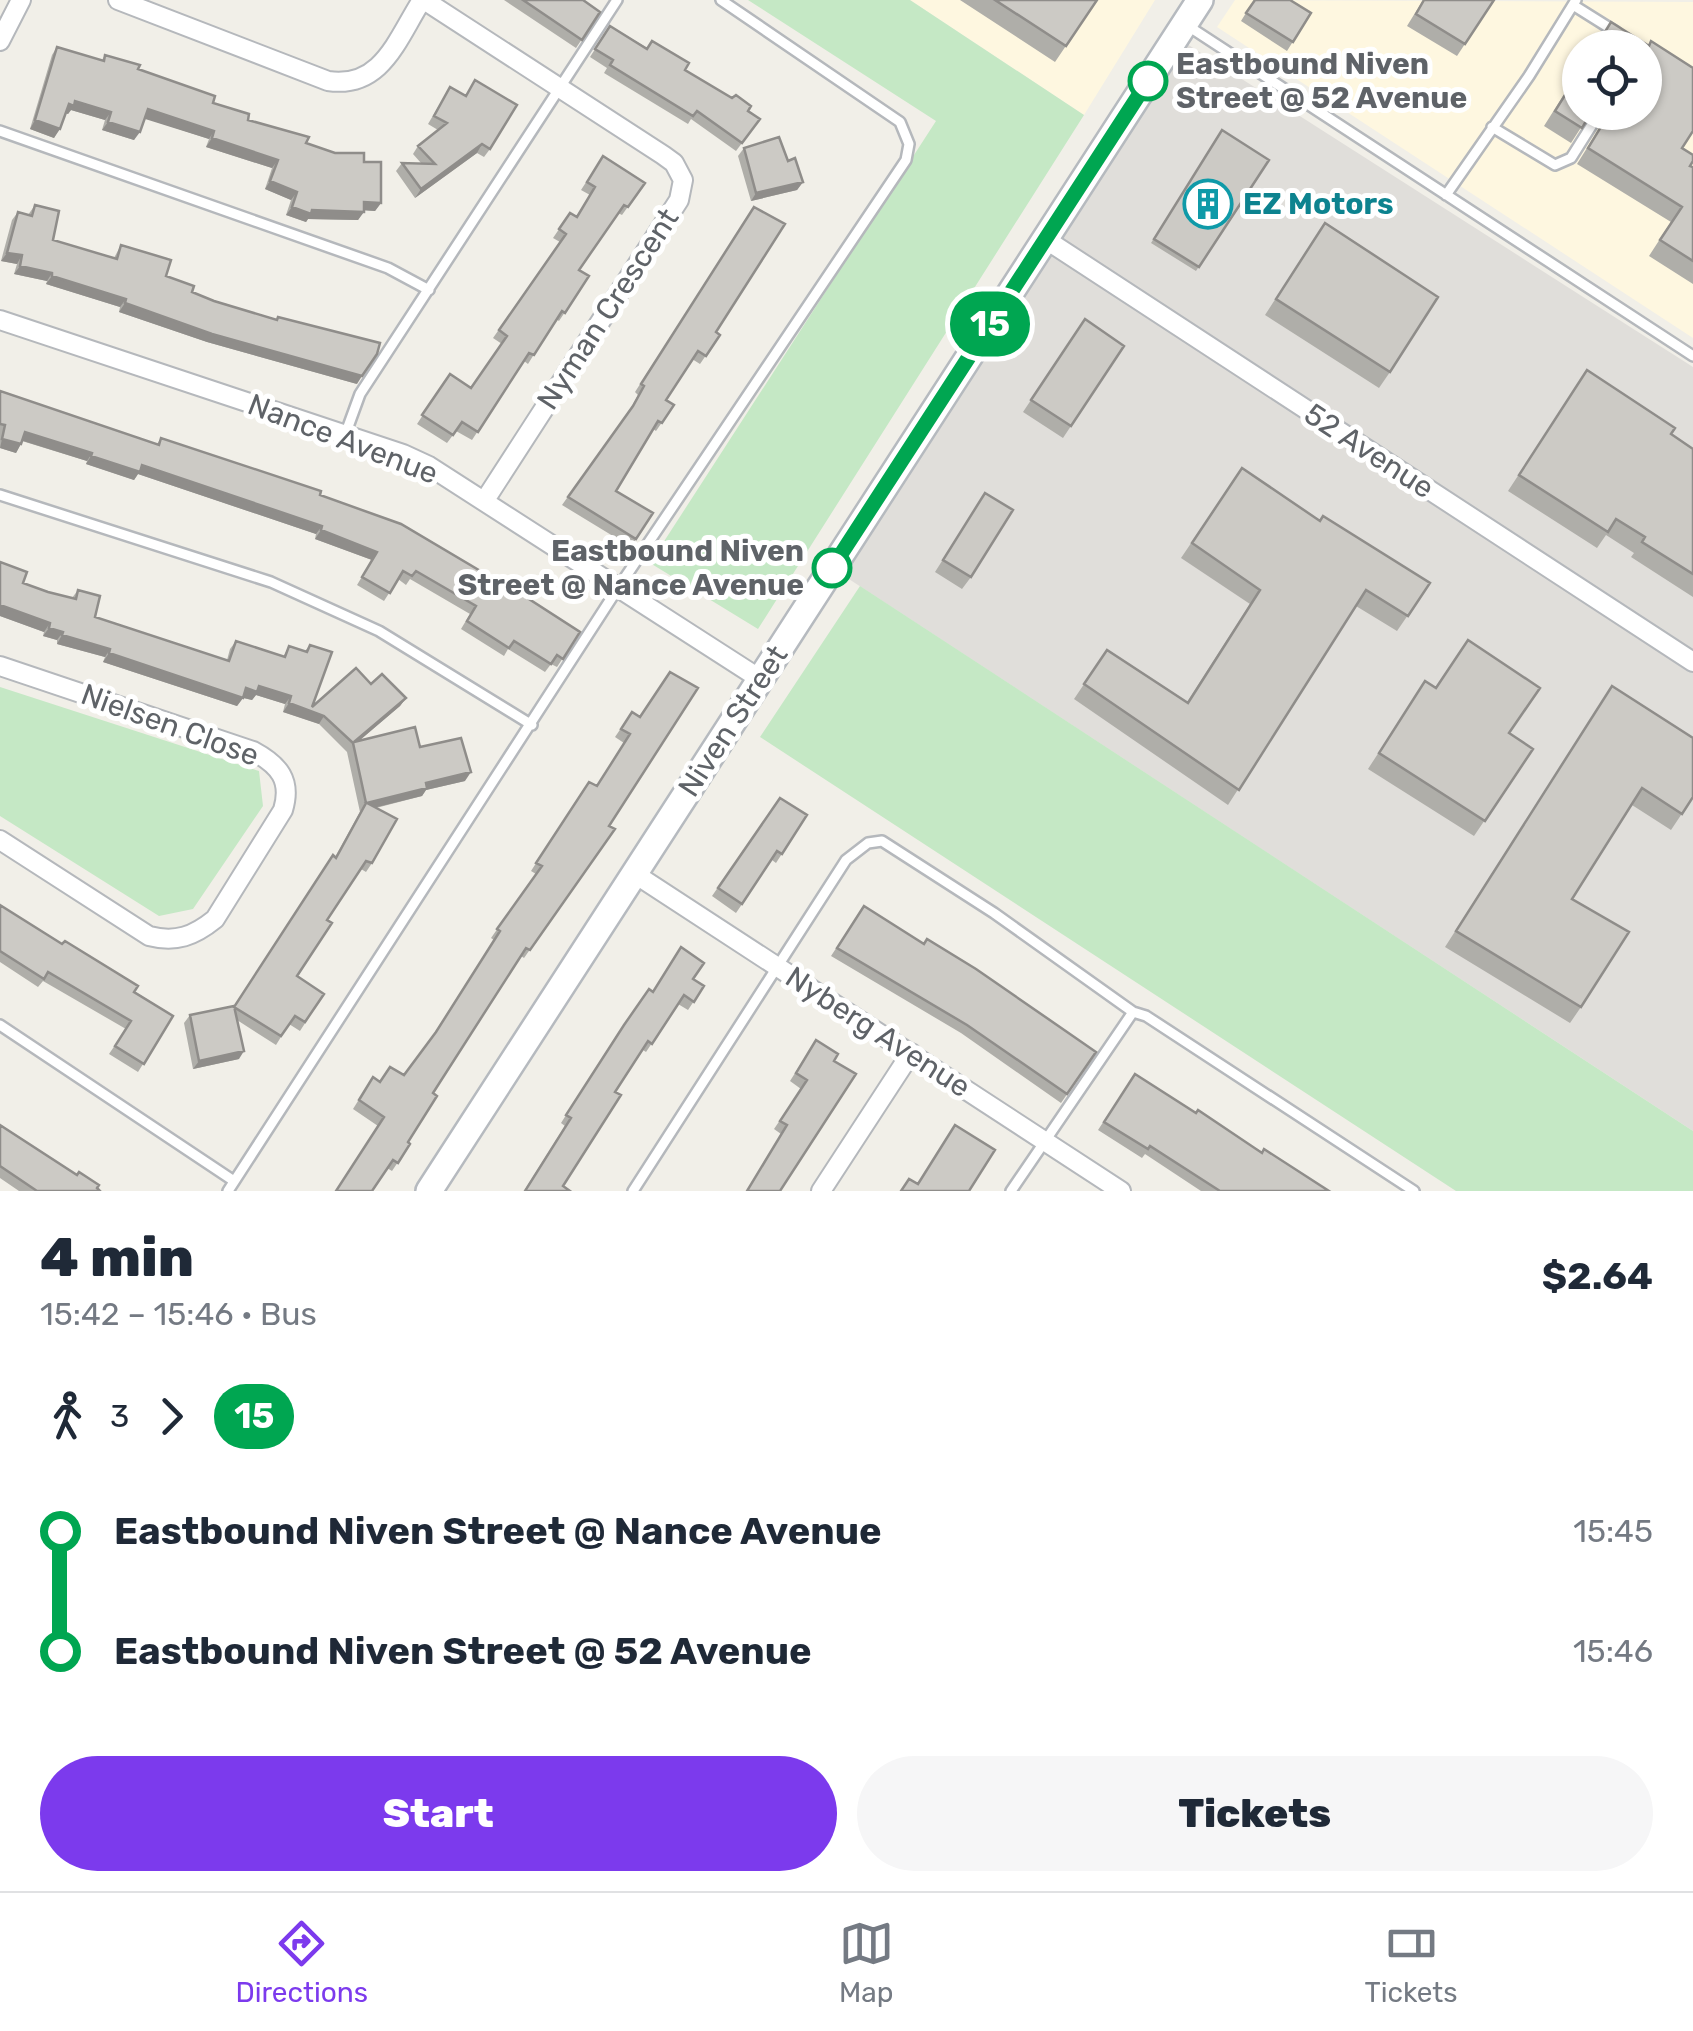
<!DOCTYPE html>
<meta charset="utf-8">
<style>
:root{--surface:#fff;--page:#f6f6f7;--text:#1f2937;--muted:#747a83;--line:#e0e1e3;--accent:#7c3aed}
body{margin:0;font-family:Rubik,sans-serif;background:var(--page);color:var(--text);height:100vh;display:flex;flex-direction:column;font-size:38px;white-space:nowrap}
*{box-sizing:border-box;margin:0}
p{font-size:32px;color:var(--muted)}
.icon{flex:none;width:55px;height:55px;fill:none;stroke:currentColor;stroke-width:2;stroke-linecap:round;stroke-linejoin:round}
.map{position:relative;height:1191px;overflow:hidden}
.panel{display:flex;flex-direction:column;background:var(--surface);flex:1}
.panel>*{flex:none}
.badge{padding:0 20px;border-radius:32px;font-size:35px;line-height:65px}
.tools{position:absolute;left:1562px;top:30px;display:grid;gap:20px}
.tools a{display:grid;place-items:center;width:100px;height:100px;border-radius:50%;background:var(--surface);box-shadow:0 2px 8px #0004;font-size:50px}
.map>.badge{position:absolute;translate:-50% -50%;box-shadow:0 0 0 5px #fff}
.legs{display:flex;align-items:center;gap:15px;height:110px;padding:0 40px;font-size:32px}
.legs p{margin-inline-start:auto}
.headline{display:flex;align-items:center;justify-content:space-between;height:170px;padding:0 40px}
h1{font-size:55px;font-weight:800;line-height:75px}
.cta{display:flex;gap:20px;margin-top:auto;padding:20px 40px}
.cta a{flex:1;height:115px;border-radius:60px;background:var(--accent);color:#fff;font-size:40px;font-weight:800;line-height:115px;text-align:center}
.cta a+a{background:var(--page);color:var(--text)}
ul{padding:0 40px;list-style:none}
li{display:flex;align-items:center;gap:35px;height:120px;font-size:38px}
li i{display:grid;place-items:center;width:15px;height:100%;margin:0 12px;background:currentColor}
li i::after{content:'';width:25px;height:25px;margin:-12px;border:8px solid;border-radius:50%;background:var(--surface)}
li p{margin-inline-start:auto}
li:first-child i{background:linear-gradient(#0000 50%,currentColor 0)}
li:last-child i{background:linear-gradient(currentColor 50%,#0000 0)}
.dock{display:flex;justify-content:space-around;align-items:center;height:140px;border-top:2px solid var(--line);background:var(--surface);font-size:28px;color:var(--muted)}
.dock a{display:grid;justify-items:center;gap:5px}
.dock .selected{color:var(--accent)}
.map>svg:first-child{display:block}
.commercial{fill:#fef7e0;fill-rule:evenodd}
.industrial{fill:#e0deda}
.green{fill:#c5e8c5}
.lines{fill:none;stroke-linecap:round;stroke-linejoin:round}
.lane-casing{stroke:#b5b8bc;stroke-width:14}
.street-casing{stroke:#b5b8bc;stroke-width:22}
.secondary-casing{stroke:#b6babf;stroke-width:30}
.lane{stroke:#fff;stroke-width:9}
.street{stroke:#fff;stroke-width:18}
.secondary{stroke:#fff;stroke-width:25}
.wall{fill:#afaea9}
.shaded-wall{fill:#8f8d8a}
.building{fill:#cccac5;stroke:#8f8d8a;stroke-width:2.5}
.line-1-casing{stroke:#fff;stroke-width:22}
.line-1{stroke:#00a651;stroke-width:15}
.stop-1-dot{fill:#fff;stroke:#00a651;stroke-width:5}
.labels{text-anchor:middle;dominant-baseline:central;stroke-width:10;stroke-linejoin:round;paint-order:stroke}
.stop-label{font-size:30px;font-weight:bold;fill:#5f6368;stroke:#fff;text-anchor:start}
.culture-label{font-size:30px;font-weight:bold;fill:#0d838f;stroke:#fff;text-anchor:start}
.street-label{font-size:30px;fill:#5f6368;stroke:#fff}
</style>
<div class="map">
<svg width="1693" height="1191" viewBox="0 0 1693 1191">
<rect width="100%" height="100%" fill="#f1efe8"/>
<!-- commercial -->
<path class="commercial" d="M910,0H1155L1084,115Z
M1235,0L1693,2V338L1217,27ZM1580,48H1645V112H1580Z"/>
<!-- industrial -->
<path class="industrial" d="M1176,37L1693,367V1131L832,568Z"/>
<!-- green -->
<path class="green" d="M748,0H910L1084,115L758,629L650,563L936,121Z
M860,586L1693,1131V1191H1456L760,737Z
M0,687L259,771L263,806L193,909L159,916L0,816Z"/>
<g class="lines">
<!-- lane casing -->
<g class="lane-casing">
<path id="lane" d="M1573,5L1616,32
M1185,24L1693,356
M1492,127L1555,165L1571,158L1600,112
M0,131L388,268L429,290
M1446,195L1529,76L1576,0
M345,435L360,394L617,0
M0,495L271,582L379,631L532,725
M0,1025L234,1181
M228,1191L618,588L906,160L909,144L900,122L721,0
M633,1191L846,860L868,843L882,841L994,913L1133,1012L1146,1016L1414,1191
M1011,1191L1133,1012"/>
</g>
<!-- street casing -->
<g class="street-casing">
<path id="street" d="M118,0L328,81C382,89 397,39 422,0
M424,0L663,155L674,163L683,180L679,200L485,500
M0,41L21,0
M1045,239L1693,662
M0,320L403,454L429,466L760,679
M0,666L253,751C279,765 292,780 283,810L215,919C194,936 176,943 149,936L0,840
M635,874L1121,1191
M821,1191L911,1053"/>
</g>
<!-- secondary casing -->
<g class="secondary-casing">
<path id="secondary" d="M429,1191L1200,0"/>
</g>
<!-- lane -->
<use href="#lane" class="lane"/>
<!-- street -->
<use href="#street" class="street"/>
<!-- secondary -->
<use href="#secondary" class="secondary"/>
</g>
<!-- wall -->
<path class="wall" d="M504,0H583L600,12L576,48Z
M960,0H1097L1055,62Z
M1254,0L1311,13L1287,51L1241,21Z
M1423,0H1494L1457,56L1407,26Z
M1611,22L1649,46L1651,41L1693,68V131L1682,148L1693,155V161L1690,166L1693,167V284L1649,256L1671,222L1577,164L1607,116L1606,112H1645V48H1594Z
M610,26L685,70L760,119L736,151L691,119L688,124L604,73L607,68L590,57Z
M57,47L102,60L105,55L248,120L306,143L364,162L381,203L375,211L364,210L358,220L308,219L306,222L286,215L291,200L265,189L272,168L206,147L209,139L145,118L134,140L102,130L105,120L71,110L68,114L66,113L54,138L30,129L52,55Z
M1580,69V112H1591L1571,143L1544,126Z
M450,87L490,149L484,157L477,153L415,198L396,171L402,163H421L413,154L418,146L438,130L428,124Z
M1222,130L1269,160L1196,271L1151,243Z
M744,148L788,161L803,182L797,190L751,201L738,156Z
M603,156L645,183L622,215L618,213L579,270L589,276L559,321L556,319L528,364L524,361L472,440L456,431L447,443L417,424L450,374L471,388L502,344L493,338L560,242L553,238L570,213L576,217L590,195L581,190Z
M35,205L53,240L114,258L121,245L192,292L214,301L276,320L278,317L357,384L207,342L119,312L120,307L46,284L47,281L14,274L17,264L1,261L12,220L18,212L28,215Z
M754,207L716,332L720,335L700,364L692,359L666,400L674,405L656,431L653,429L616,491L653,513L631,547L562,505L628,413L638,395L635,392Z
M1325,223L1390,372L1379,388L1265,315Z
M1085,319L1124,346L1063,438L1023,412Z
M1587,370L1671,434L1693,449V597L1631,557L1634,553L1606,535L1597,548L1508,491Z
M0,391L157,444L161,438L320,495L580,632L557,667L551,664L545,672L508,649L504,656L461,629L470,614L410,579L406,585L398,579L384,601L357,585L372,560L315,539L316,534L138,474L134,480L86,464L87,461L22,441L16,453L0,448Z
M1242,468L1320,521L1430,583L1397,631L1356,606L1228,805L1074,699L1107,650L1187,702L1250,604L1181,558Z
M977,506L971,577L962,589L935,572Z
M0,562L23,583L48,592L72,598L78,590L95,617L227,660L230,649L236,641L283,657L289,646L305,651L310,645L312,707L371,684L406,698L400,706L360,740L420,747L465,781L426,790L422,796L376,808L372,863L366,872L361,869L327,920L297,976L324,994L300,1031L289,1024L276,1045L237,1020L239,1059L193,1069L184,1023L190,1015L234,1007L335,857L360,812L347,752L319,724L283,712L285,704L256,695L252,700L243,698L237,706L103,662L105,657L57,644V640L43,636L44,632L0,616Z
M1425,681L1533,749L1474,836L1368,769Z
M1612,686L1693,797L1671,830L1632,805L1572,899L1581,1007L1570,1023L1445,947Z
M632,712L640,717L609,826L615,829L524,958L521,956L433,1093L408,1142L410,1144L392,1171L387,1168L378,1126L353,1109L373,1077L380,1082L404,1075L432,1037L494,940L491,938L536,874L531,871L583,790L597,786L624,743L615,737Z
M780,798L807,815L776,863L772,860L736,913L712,896Z
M0,905L173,1016L138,1072L109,1054L126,1029L43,981L38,987L0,962Z
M864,906L1096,1052L1061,1103L961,1033L831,956Z
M693,979L704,986L688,1010L678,1004L646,1052L643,1050L615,1092L563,1186L524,1191L565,1126L561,1123L618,1033L652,992Z
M816,1040L834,1061L753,1182L781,1134L774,1129L801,1089L790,1081Z
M1135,1074L1196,1113L1329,1191H1201L1145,1154L1142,1158L1098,1130Z
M0,1125L97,1188L100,1191H19L0,1178Z"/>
<!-- shaded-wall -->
<path class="shaded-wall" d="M75,101L111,112L105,120L71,110L68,114L63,112L69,104Z
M148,109L214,131L209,139L142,118Z
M35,120L60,129L54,138L30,129Z
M108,122L140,132L134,140L102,130Z
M212,138L278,160L272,168L206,147Z
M482,144L477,153L415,198L421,189Z
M270,181L297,192L291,200L265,189Z
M803,182L797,190L751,201L756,193Z
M364,202L381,203L375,211L359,210Z
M292,207L312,210L364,212L358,220L308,219L306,222L286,215Z
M7,253L22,255L17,264L1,261Z
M20,266L52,273L47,281L14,274Z
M52,276L126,299L120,307L46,284Z
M125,303L362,376L357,384L207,342L119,312Z
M25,432L92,453L87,461L20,440Z
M2,439L21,444L16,453L0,448Z
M91,456L142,465L322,526L316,534L138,474L134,480L86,464Z
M321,530L377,552L372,560L315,539Z
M0,605L50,623L44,632L0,616Z
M49,628L63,632L57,640L43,636Z
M62,635L110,649L105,657L57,644Z
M109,653L243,698L237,706L103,662Z
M259,686L291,696L285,704L256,695L252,700L240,697L246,688Z
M406,698L400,706L353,746V744Z
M289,703L324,716L319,724L283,712Z
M471,772L465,781L426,790L422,796L361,811L367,803L426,783Z
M244,1051L239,1059L193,1069L199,1061Z"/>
<!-- building -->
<path class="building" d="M523,0H583L600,12L582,40Z
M995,0H1097L1066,46Z
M1255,0H1290L1311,13L1293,42L1246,13Z
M1424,0H1494L1465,44L1416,14Z
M1611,22L1649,46L1651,41L1693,68V131L1682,148L1693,155V161L1690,166L1693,167V261L1660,240L1682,207L1588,148L1610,112H1645V48H1595Z
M610,26L647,49L652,41L689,63L685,70L732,98L736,95L751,106L748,111L760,119L742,143L697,111L693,116L610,65L613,60L595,49Z
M57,47L104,61L105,55L140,65L138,69L215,96L213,103L249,114L248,120L309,137L306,143L335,153H364V162H381V203L364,202V212L312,210L311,214L292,207L297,192L270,181L278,160L212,138L214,131L148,109L140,132L108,122L111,112L75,101L74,106L69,104L60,129L35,120Z
M1580,71V112H1591L1582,128L1555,111Z
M475,80L517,105L490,149L482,144L421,189L402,163L435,164L418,146L447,123L434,116L450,87L466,96Z
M1222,130L1269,160L1199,267L1154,239Z
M779,137L788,161L795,158L803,182L756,193L744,148Z
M603,156L645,183L628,207L624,205L579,270L589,276L565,313L562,311L534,355L529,353L478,432L462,422L453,435L422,415L450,374L471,388L507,336L499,330L566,234L559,229L570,213L577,217L595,187L587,182Z
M35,205L59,211L53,240L117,259L121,245L171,260L166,276L194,286L192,292L214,301L277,320L278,317L380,343L377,354L362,376L212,334L125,303L126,299L52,276V273L20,266L22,255L7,253L18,212L32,216Z
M754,207L785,224L716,332L720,335L706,356L698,351L666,400L674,405L662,423L658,421L616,491L653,513L636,539L568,497L633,406L644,386L641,384Z
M1325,223L1438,297L1390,372L1276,299Z
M1085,319L1124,346L1071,426L1031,400Z
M1587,370L1675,428L1671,434L1693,449V574L1642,542L1645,537L1616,519L1608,532L1519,475Z
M0,391L159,445L161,438L321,491L320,495L401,524L494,579L495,577L580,632L563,659L557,655L551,664L514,641L509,648L467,621L476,606L416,571L412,576L403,571L390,593L362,577L377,552L321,530L322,526L142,465L140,472L91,456L92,453L25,432L21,444L2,439L5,425L0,424Z
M1242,468L1320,521L1323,516L1430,583L1408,616L1366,590L1239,790L1084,684L1107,650L1188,703L1260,590L1192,543Z
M985,493L1013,510L971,577L943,560Z
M0,562L27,572L23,583L48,592L76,599L78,590L100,596L95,617L229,661L236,641L285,657L289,646L307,652L310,645L332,652L312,707L356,668L371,684L382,674L406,698L354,742L415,727L420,747L461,738L471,772L426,783L427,788L367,803L397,819L372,863L366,861L327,920L332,923L297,976L324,994L305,1022L295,1016L281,1036L234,1007L333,855L336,858L366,803L353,743L324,716L289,703L291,696L259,686L257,692L246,688L243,698L109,653L110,649L62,635L63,632L49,628L50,623L0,605Z
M1468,640L1540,688L1509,733L1533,749L1485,821L1379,753L1425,681L1436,688Z
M670,672L698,688L609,826L615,829L530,950L526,948L433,1093L437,1096L408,1142L410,1144L398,1163L393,1160L372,1191H336L384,1117L359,1100L373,1077L380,1082L390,1067L404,1075L436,1032L500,931L497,929L542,866L536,863L589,782L597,786L630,734L621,729L632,712L640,717Z
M1612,686L1693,738V797L1682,814L1642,788L1572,899L1629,932L1581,1007L1456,931Z
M780,798L807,815L782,854L777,851L742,904L718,888Z
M0,905L62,944L65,941L138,986L134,992L173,1016L144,1064L115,1046L131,1021L48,972L44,979L0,951Z
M864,906L924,944L927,939L976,969L1096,1052L1067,1094L967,1025L837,948Z
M681,947L704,963L693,979L704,986L694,1002L684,995L652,1044L648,1041L615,1092L621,1095L563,1186L570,1191H525L571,1118L566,1115L624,1025L649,989L653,992Z
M234,1006L244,1051L199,1061L190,1015Z
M816,1040L838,1054L834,1061L856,1074L780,1191H747L787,1125L780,1121L807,1080L796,1073Z
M1135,1074L1196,1113L1198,1110L1262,1153L1264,1149L1329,1191H1220L1150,1146L1148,1149L1104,1122Z
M0,1125L77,1175L79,1172L99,1185L97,1188L100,1191H37L0,1166Z
M955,1125L995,1150L969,1191H901L909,1179L918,1184Z"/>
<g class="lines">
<!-- line-1 casing -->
<g class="line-1-casing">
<path id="line-1" d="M832,568L1148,81"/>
</g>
<!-- line-1 -->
<use href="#line-1" class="line-1"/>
</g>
<!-- icons -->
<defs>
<g id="building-ring" transform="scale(2.5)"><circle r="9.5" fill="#fff" stroke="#0f9aa8" stroke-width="1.5"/><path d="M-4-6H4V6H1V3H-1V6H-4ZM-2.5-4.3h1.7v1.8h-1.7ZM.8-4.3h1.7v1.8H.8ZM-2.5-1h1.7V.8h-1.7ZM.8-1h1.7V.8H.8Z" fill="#0f9aa8"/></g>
</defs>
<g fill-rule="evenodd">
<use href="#building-ring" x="1208" y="204"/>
</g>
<!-- markers -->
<g class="stop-1-dot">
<circle cx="1148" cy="81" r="18"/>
<circle cx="832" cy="568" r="18"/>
</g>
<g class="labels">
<!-- stop labels -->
<g class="stop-label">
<text x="1176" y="64">Eastbound Niven<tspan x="1176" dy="34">Street @ 52 Avenue</tspan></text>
<text x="804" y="551" text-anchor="end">Eastbound Niven<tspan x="804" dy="34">Street @ Nance Avenue</tspan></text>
</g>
<!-- culture labels -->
<g class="culture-label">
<text x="1243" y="204">EZ Motors</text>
</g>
<!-- street labels -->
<g class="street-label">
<text transform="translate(608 309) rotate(-57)">Nyman Crescent</text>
<text transform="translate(343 439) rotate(21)">Nance Avenue</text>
<text transform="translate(1369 451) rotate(33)">52 Avenue</text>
<text transform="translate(733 721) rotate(-57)">Niven Street</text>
<text transform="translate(170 725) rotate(20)">Nielsen Close</text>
<text transform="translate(878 1032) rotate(33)">Nyberg Avenue</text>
</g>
</g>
</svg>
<div class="tools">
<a><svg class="icon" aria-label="locate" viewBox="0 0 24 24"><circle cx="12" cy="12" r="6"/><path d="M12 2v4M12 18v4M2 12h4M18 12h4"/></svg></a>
</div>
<b class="badge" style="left:990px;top:324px;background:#00a651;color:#fff">15</b>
</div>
<section class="panel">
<div class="headline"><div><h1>4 min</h1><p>15:42 – 15:46 · Bus</p></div><b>$2.64</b></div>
<div class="legs"><svg class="icon" aria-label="walk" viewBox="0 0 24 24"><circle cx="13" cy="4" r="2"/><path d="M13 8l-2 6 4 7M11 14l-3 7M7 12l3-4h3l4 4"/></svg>3<svg class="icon" aria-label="forward" viewBox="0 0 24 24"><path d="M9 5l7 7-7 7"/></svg><b class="badge" style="background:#00a651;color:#fff">15</b></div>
<ul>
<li><i style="color:#00a651"></i><b>Eastbound Niven Street @ Nance Avenue</b><p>15:45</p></li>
<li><i style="color:#00a651"></i><b>Eastbound Niven Street @ 52 Avenue</b><p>15:46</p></li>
</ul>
<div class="cta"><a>Start</a><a>Tickets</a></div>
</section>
<nav class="dock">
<a class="selected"><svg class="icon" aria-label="directions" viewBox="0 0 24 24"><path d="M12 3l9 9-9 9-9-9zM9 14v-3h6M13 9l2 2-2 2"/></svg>Directions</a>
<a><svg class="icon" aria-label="map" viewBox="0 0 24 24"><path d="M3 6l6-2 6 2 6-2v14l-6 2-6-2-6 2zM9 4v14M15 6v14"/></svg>Map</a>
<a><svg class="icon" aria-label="tickets" viewBox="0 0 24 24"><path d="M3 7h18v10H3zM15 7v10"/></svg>Tickets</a>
</nav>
